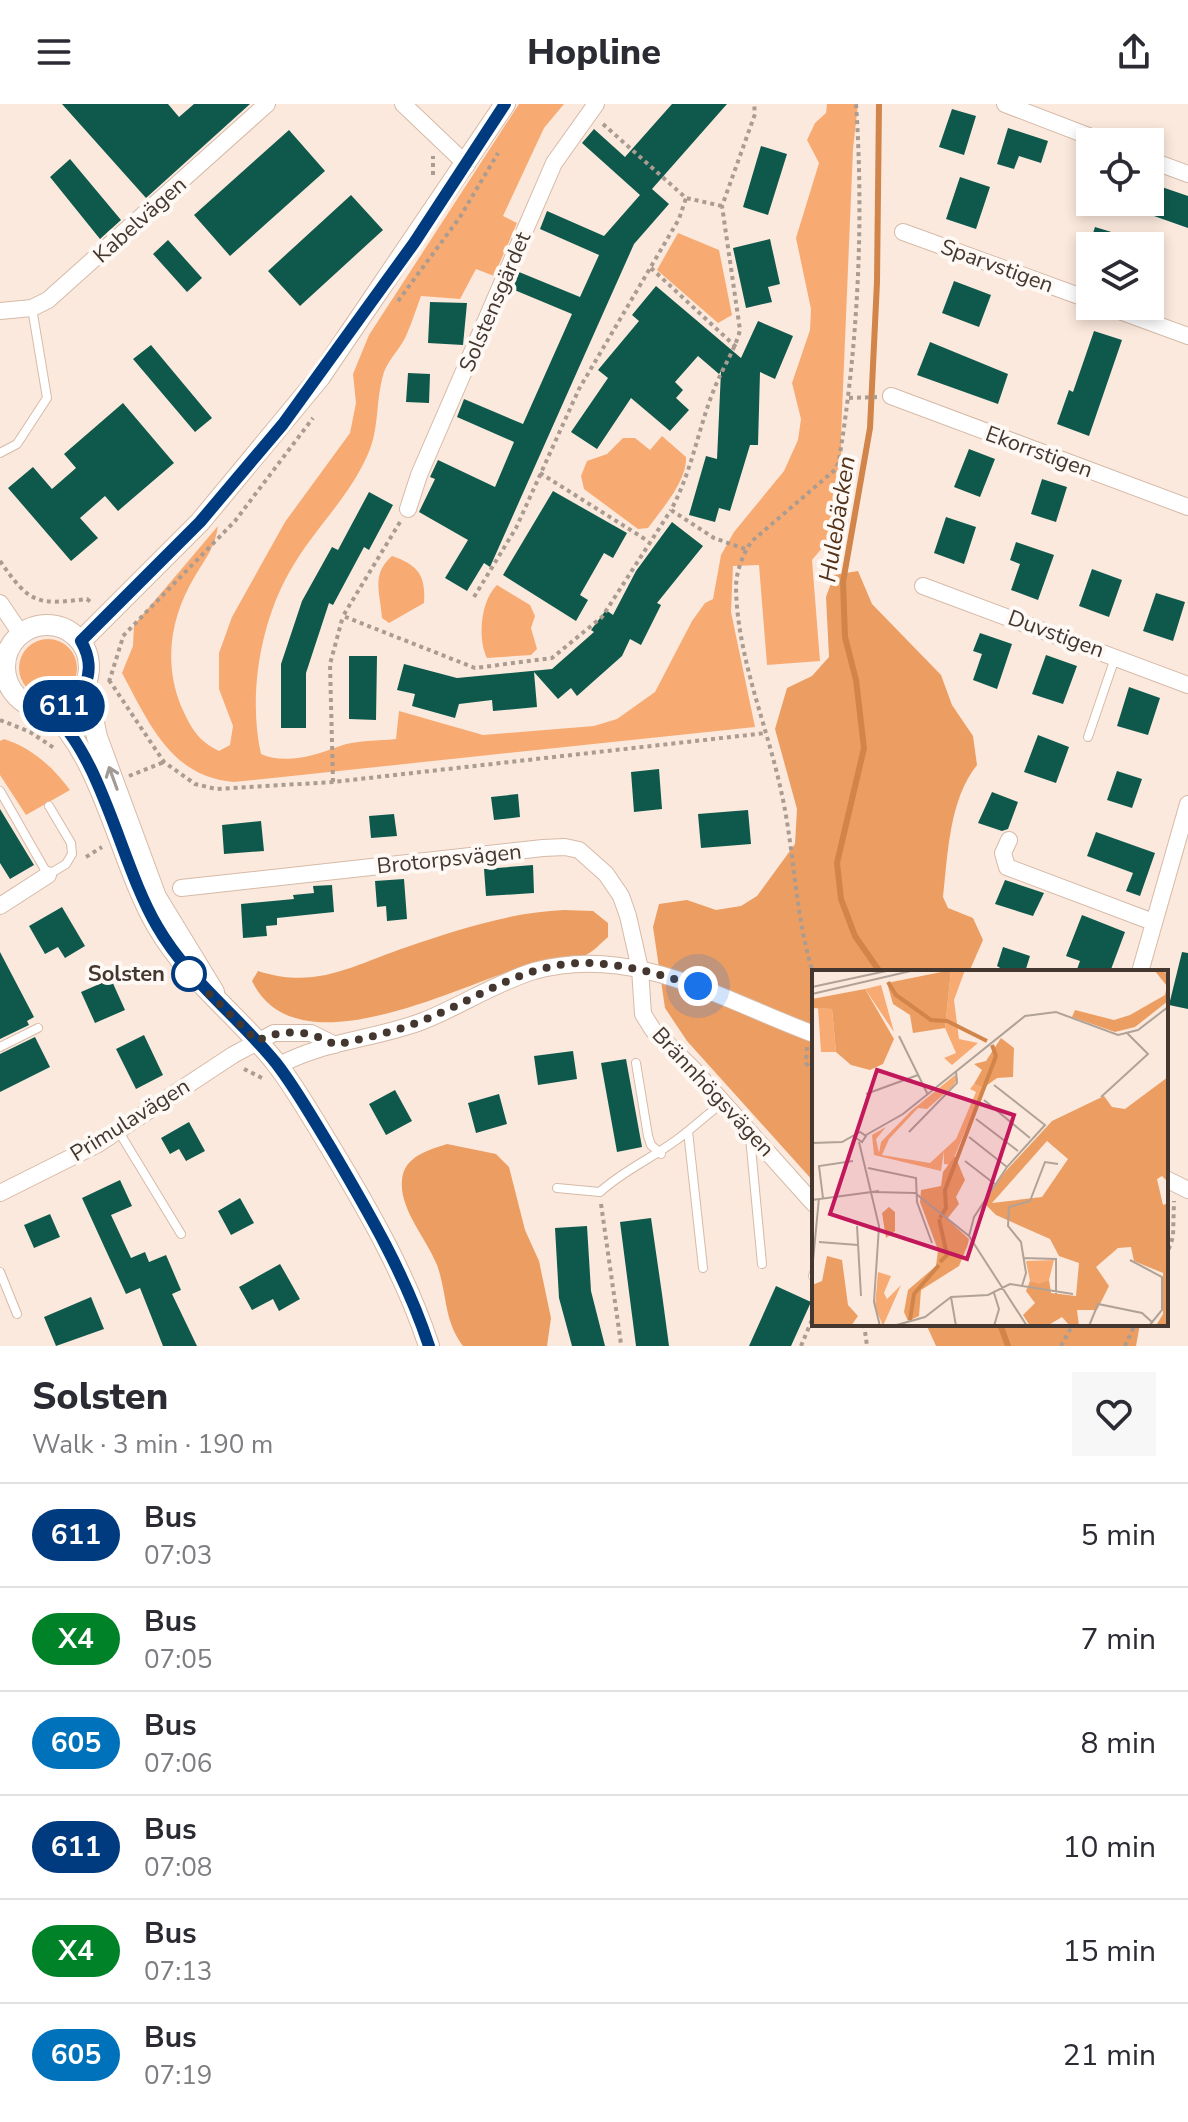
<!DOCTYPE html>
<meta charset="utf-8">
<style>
:root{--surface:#fff;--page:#f7f7f7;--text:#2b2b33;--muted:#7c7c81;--line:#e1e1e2}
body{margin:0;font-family:"Nunito Sans",sans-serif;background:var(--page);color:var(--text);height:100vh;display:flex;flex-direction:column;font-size:30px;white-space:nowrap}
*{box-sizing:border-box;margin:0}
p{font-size:26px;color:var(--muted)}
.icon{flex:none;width:44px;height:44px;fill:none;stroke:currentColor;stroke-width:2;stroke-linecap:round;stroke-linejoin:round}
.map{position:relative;height:1242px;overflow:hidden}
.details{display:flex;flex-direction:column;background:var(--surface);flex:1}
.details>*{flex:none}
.badge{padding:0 16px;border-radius:26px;font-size:28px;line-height:52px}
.tools{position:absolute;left:1076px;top:24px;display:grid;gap:16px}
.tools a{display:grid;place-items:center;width:88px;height:88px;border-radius:0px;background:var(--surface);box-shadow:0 4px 12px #0003;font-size:40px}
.you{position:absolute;width:40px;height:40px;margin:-20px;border:6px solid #fff;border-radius:50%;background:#1a73e8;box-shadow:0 0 0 12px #1a73e833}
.map>.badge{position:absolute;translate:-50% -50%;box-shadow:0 0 0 4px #fff}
.round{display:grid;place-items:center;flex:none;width:84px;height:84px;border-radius:0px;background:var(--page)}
.summary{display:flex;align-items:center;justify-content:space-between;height:136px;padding:0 32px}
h1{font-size:38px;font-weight:800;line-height:60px}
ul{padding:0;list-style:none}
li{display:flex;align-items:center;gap:24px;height:104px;padding:0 32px;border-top:2px solid var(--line)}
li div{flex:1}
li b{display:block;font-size:30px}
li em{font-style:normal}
li .badge{min-width:88px;font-weight:700;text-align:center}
header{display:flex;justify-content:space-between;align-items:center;height:104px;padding:0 32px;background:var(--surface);font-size:36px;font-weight:800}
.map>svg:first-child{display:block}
.green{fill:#f7ab73}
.forest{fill:#ec9d62}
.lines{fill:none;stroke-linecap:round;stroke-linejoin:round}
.stream{stroke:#d2854a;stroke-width:6}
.building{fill:#0f594c}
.service-casing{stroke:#d6baa7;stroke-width:10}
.minor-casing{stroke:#d6baa7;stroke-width:18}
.tertiary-casing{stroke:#d6baa7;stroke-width:22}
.path{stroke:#ab9c91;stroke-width:4;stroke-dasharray:4 4;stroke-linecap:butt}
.service{stroke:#fff;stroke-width:8}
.minor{stroke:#fff;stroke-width:16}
.tertiary{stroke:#fff;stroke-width:20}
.oneway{stroke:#a19b97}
.line-casing{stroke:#fff;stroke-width:18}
.line{stroke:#003b80;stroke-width:12}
.walk{stroke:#43372f;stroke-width:8;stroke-dasharray:0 14.4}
.stop-dot{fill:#fff;stroke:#003b80;stroke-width:4}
.labels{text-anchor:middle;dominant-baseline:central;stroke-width:8;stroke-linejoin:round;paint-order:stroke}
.street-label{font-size:22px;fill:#43372f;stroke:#fff9f5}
.stop-label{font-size:22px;font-weight:bold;fill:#43372f;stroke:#fff9f5;text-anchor:end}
.water-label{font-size:24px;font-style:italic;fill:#53321a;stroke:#fff9f5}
.inset-river{fill:none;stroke:#d2854a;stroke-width:4}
.inset-road{fill:none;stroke:#b1a297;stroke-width:2}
.view{fill:#c2185b;fill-opacity:0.15;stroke:#c2185b;stroke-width:4}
.inset-edge{fill:none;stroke:#43372f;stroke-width:4}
</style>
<header><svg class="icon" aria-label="menu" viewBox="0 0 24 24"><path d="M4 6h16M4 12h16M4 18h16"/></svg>Hopline<svg class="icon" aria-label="share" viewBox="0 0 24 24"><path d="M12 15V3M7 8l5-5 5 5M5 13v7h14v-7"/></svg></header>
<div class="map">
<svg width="1188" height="1242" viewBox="0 0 1188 1242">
<rect width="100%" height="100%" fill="#fbe9dd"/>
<!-- green -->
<path class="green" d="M519,0H564L544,24L503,112L517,119L494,172L476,165L460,195L421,192C416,205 412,219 406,232C400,245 389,255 384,268C375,297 380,323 368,350C349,394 313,426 290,467C260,519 248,592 261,650C285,661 317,651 340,642C356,636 379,637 396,635L399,607L483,631L594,622L617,615L655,588L692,517L705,499L713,495L721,451L734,428L784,367L798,336L801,315L792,279L810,226L811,205L796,134L819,59L807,36L815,19L826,9L827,0H858L853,45L841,332L842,402L828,437L812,456L820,557L767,561L759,461L733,462L731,508L755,623L234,678C171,673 149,619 122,569L133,542L134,521L218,422C215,443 206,454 195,472C171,512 163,557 181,602C191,624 198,637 219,647L230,641L233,622L219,585V549L232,513L285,418L350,329L356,299L353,270L369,231Z
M678,129L719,146L732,211L718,219L657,166Z
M662,332L686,353C687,377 662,405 648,424L638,425L584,385L581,372L587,357L607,350L623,334H635L650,346Z
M392,452C418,461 426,471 424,499L389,519L382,514C380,488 371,470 392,452Z
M497,481L530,501L535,512L531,524L537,545L531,551L487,554C477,534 481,496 497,481Z
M19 564a29 29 0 1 1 58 0a29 29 0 1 1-58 0Z
M4,635C32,644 53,663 70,686L26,711L0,671V637Z"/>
<!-- forest -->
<path class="forest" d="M858,467L872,500L941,571L952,601L973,632L977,661C949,696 948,750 943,793L948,804L973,814L983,836L969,868H814V1078L687,937L665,904L653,823L659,800L687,796L716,806L741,802L757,792L795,740L797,705L775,625L787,584L812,572L829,553L826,493L834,471Z
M564,806L593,807L608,819V833C601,839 592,849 584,852C561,860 534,859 511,867C446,888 294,965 252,877L258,867C317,886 353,861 407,843C456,826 512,808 564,806Z
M447,1040L496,1050L509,1063L525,1126L539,1157L551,1214L547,1242H463C443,1215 448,1192 437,1161C427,1135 399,1105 402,1076C404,1052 429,1046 447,1040Z
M926,1220H1140L1136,1242H936Z"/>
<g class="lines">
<!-- stream -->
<path class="stream" d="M879,0L877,178L870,324L843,478L845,533L856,576L864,644L837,759L841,795L855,832L880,868
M1000,1220L1008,1242"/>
</g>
<!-- building -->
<path class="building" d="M62,0H168L179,13L194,0H250L146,94Z
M672,0H727L652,85L669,100L634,140L490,463L484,459L467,487L445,474L468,436L419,408L435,375L430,373L438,356L495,383L514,338L457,313L464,295L523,320L572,210L512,185L519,168L580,193L599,151L540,125L547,107L604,132L640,91L582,39L594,25L625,53Z
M952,5L976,12L964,51L939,43Z
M1008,24L1048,37L1041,59L1019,52L1014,65L997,60Z
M289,26L325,67L230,152L194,111Z
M761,42L787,50L768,111L743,103Z
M70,55L121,116L100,135L50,73Z
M960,73L990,83L976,125L946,115Z
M1150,79L1188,92V124L1120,100L1150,98Z
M351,91L383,126L300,202L268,167Z
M1095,123L1144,138L1143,142H1089Z
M770,135L780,180L768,183L772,198L746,204L733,144Z
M168,136L202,174L187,188L153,150Z
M954,177L991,191L979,223L942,209Z
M656,182L741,254L758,217L793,232L775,275L760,268L758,341H750L730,407L719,404L715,418L689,411L706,352L717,355L721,267L719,270L698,252L675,278L683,286L676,294L689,306L670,327L631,294L597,345L571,328L608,274L598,266L639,217L632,211Z
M430,198L467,199L463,241L428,239Z
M1094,227L1122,236L1089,332L1057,320L1069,286L1073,288Z
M930,238L1008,270L998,300L917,271Z
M151,241L212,314L195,328L133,255Z
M408,269L430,270L429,299L406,298Z
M123,299L174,359L118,407L105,392L80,414L98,434L71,457L8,384L33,363L52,385L76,364L64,350Z
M969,345L995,355L980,393L954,383Z
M1042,375L1067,383L1056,418L1031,410Z
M553,387L627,429L613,454L604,449L580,491L588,496L576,517L503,471Z
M369,388L393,401L369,446L364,443L333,501L329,499L306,569V624H281V560L302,497L332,443L338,446Z
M946,413L976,423L964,460L934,449Z
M672,418L703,442L657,499L661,501L641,541L630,535L622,552L577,592L571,584L558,595L534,568L537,603L493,607L492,596L459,600L455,614L412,602L415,590L397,586L404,560L457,574L552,565L594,528L591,526L606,506L613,511L636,467Z
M1016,438L1054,451L1038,496L1011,486L1020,460L1010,456Z
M1092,465L1122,476L1109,513L1079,502Z
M1156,489L1185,498L1173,537L1143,527Z
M980,529L1012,540L997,585L973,576L982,550L973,547Z
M1046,551L1077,562L1063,600L1032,590Z
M349,552H377L376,616L349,615Z
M1129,583L1160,594L1148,631L1117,622Z
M1038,631L1069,643L1056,679L1024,668Z
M659,665L662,705L634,708L631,668Z
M1117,667L1142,675L1132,704L1107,696Z
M992,688L1018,698L1008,725L1002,727L978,719Z
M518,690L520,713L494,716L491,693Z
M0,705L34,761L10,775L0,759Z
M748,706L751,740L701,744L698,710Z
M394,710L397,732L371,734L369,712Z
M261,717L264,747L224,750L222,721Z
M1096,728L1155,749L1140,792L1126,787L1133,769L1087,752Z
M533,761L534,789L486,792L484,765Z
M404,775L407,815L387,817L386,802L377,803L375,777Z
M1005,776L1044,789L1033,812L995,800Z
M332,781L334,808L277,814V821L266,822L267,832L243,834L241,800L294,795L293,791L314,789L313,782Z
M62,803L85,842L65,854L58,843L45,850L29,822Z
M1082,811L1125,828L1110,868H1076L1080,857L1066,852Z
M1003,843L1030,852L1025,868H1007L997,862Z
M0,848L34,913L27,917L29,921L0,935Z
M1182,848L1188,849V905L1169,901Z
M111,875L125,906L95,919L81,888Z
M144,931L163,971L136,985L116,945Z
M35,933L50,963L0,988V950Z
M573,947L577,975L538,981L534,952Z
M626,955L642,1043L617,1048L601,959Z
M395,986L412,1017L386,1031L369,1000Z
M499,990L507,1020L476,1029L468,999Z
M189,1018L205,1047L186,1057L179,1045L170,1050L161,1034Z
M120,1076L132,1102L111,1111L131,1154L145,1148L149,1158L166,1151L181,1186L172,1190L197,1242H163L140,1184L126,1190L103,1140L82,1094Z
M240,1094L254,1119L231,1131L218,1107Z
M50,1110L60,1133L34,1144L24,1121Z
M651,1114L662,1190L669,1242H636L620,1118Z
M587,1122L591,1187L605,1242H572L559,1194L555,1124Z
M280,1160L300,1195L279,1207L273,1195L252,1206L239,1183Z
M776,1182L811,1198L791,1242H749Z
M91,1193L104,1225L56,1242L44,1213Z"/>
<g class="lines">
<!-- service casing -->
<g class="service-casing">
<path id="service" d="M0,349L17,340L47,294L32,204
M1088,633L1115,554
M0,687L48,771L66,760L72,750L71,739L49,702
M0,943L38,924
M636,959L648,1032L651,1041L661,1050
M119,1028L181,1130
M750,1033L762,1160
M557,1084L600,1088C626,1064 660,1051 688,1027
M703,1164L688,1027L723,998
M0,1168L17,1210
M813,1172L814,1169"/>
</g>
<!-- minor casing -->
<g class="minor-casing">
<path id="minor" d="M403,0L467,61
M1005,0L1104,38
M1150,56L1188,70
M903,128L1090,196
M1106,202L1188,232
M0,207L32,204L48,196L267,0
M891,292L1188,403
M408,405L419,371L554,59L596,0
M923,482L1188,581
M0,499L21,530
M1009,736L1003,749L1007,763L1153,818
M181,784L543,744L565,743L579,746L606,770L621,792L628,812L640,865L643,910L653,926L694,966L814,1100
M0,802L48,771
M1140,868L1188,700
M278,962C323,937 376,935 423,917C461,902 495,879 534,867C634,839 724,897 814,930
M1166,1075L1188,1086
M0,1089L98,1040L233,951L274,929H311L335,941"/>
</g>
<!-- tertiary casing -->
<g class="tertiary-casing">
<path id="tertiary" d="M5 563a42 42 0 1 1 84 0a42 42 0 1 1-84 0Z
M81,537L200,418L320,273L505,0
M86,581L97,633L156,793L214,888
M49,606C103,653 120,759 157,822C188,876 238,911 276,959C297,986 314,1017 332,1046C370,1109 406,1172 429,1242"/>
</g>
<!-- path -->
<path class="path" d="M603,20L686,94L722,102
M433,71V52
M651,164L736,243
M398,197L460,113L498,49
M849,294L877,293
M540,369L648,437
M400,418L343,512L475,564L552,554L602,513L671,406
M745,445L714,434L671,406C693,365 698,324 715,283C723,263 735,246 740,226L722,102L755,10L754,0
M0,457C30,500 36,501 87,495L93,500
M474,493L516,424L579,285L679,115L686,94
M123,532L235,417L313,314
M109,576L164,658L195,680L216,685L333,678L766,629
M109,578L123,533
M0,616L30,628L54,644
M129,672L164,658
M333,678L330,560L343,512
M86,753L102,743
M814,872C795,814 795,751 782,691C768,623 737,554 736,483C736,468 743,449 752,437L836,365L839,356C858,240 864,118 856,0
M807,943L806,959L814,969
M244,965L264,975
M601,1100L621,1240
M1166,1153L1173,1133L1174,1097
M864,1220L867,1242
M801,1242L814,1211
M1061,1242L1073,1220
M1125,1242L1135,1220"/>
<!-- service -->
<use href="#service" class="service"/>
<!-- minor -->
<use href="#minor" class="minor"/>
<!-- tertiary -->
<use href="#tertiary" class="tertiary"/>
</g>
<!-- one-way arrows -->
<defs><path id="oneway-shaft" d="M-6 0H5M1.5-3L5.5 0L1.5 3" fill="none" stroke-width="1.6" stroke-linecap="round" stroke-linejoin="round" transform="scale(2)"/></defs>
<use class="oneway" href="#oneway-shaft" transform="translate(113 674) rotate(-110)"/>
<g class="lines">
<!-- line casing -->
<g class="line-casing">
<path id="line" d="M429,1242C406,1172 369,1109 332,1046C314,1017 297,986 276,959C237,911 188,876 157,822C120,759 103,653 49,606C84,600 99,568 81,537L200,418L283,320L414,139L505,0"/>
</g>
<!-- line -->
<use href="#line" class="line"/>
<!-- walk -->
<path class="walk" d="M189,870L257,937C284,924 310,926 335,941C365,934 395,928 424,916C477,895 525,859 584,859C624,859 661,871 698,882"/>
</g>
<!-- markers -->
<circle class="stop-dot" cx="189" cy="870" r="16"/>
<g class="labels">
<!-- street labels -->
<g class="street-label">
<text transform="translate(140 116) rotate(-42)">Kabelvägen</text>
<text transform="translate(997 162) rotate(20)">Sparvstigen</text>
<text transform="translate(495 198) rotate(-67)">Solstensgärdet</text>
<text transform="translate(1039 348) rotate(20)">Ekorrstigen</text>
<text transform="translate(1056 530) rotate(20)">Duvstigen</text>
<text transform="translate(449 755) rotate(-6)">Brotorpsvägen</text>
<text transform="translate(713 988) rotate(47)">Brännhögsvägen</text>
<text transform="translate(130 1016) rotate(-32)">Primulavägen</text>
</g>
<!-- stop labels -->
<g class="stop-label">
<text x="165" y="870">Solsten</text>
</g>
<!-- water labels -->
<g class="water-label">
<text transform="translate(837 415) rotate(-81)">Hulebäcken</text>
</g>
</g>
<!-- overview -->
<g transform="translate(812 866)">
<rect width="356" height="356" fill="#fbe9dd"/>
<path d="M139,0H153L142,30L147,69L166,73L140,95L132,88L144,83L133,58ZM69,15L82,62L53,19ZM6,38L20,39L24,82H9ZM143,105L146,109L140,117L115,139L106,138L77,169L70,185L118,193L144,169L164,122L158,119L162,114L171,118L139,195L132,194V181L129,201L62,185L60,165L74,157L64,169L67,183L69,172L99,141ZM242,290L237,310L227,315L218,311L214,291ZM66,302L79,306L72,323L75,329L89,315L71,356L63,337Z" fill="#f7ab73"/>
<path d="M139,0L133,58L101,63L98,45L81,34L75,13ZM342,0L356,3V31L323,57L303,62L260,47L263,40L302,50L318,45L353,25L355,16ZM53,19L82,69L71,94L58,100L39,95L24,82L20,39L0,38V29ZM189,68L202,78L201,107L185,108L171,118L162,114L170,100L162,94L174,91ZM356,107V212L350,206L345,209L351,235L356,233V356L345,354L351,344V303L322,291L319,277L306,278L284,297L297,316L285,340H265L267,356H258L250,347L235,356H218L211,345L223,333L214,321L218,311L227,314L237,310L239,323L264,326L267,293L247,286L238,269L184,245L172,233L192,203L240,151L292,126L300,137L313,139ZM235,171L256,189L230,227L180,233ZM143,186L153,210L144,227L147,234L135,249L157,269L156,274L147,296L109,320L107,346L96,351L92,342L96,320L124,296L126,280L108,232L109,220L129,216L131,202ZM77,237L83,242V261L74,268L70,243ZM15,286L30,290L36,335L46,346L39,356H0V315L10,311Z" fill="#ec9d62" fill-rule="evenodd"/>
<path class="inset-river" d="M76,12L84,25L119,50L135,51L175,71M128,248L134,238L133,220L184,86L180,75M127,249L135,285L128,292M98,350L102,324L127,295"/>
<path class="inset-road" d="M0,17L79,0M0,24L103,0M87,66L116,125M54,124L106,105M289,127L336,84L315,63M172,130L218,168M164,149L206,181M97,162L145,113L144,101M54,165L91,144L213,46L244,42L306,65L326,60L356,37M157,167L195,197M47,172L67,256L62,332L68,356M0,173L30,172L48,162L54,166L50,172L44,168M153,191L184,215M56,198L104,208L105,232L120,273M61,222L103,223L157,266L215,356M11,228L7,196L41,191M0,230L67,221M45,256L49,326M157,266L162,247L195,197L233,155L182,115M7,272L46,275M211,288L244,289V324M318,290L350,307V340L337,356M0,301L7,228M210,316L214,303L209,272L196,256L197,237L218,231L233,192L246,194M182,323L187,339L182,356M139,327L144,356M81,356L113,347L139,327L176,325L198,314L261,324M277,356L286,334L330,343L341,353"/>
<path class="view" d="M65,100L202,145L155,289L18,244Z"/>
<rect width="356" height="356" class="inset-edge"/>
</g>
</svg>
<div class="tools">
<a><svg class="icon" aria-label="locate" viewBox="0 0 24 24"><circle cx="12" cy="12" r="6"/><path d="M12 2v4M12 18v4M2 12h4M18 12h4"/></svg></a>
<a><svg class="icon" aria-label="layers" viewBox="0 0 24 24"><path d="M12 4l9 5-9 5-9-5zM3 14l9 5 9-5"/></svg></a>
</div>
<div class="you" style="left:698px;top:882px"></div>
<b class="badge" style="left:64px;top:602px;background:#003b80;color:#fff">611</b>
</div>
<section class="details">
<div class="summary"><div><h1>Solsten</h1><p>Walk · 3 min · 190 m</p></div><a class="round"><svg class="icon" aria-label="heart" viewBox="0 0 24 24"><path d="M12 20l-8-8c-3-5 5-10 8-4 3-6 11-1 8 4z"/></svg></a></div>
<ul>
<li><span class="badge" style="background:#003b80;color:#fff">611</span><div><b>Bus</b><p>07:03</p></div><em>5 min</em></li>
<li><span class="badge" style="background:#008228;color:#fff">X4</span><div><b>Bus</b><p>07:05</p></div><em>7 min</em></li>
<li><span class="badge" style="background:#0072bc;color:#fff">605</span><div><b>Bus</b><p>07:06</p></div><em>8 min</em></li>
<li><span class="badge" style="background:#003b80;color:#fff">611</span><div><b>Bus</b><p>07:08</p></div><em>10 min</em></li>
<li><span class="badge" style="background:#008228;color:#fff">X4</span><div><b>Bus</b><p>07:13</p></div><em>15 min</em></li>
<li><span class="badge" style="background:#0072bc;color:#fff">605</span><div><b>Bus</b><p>07:19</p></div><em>21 min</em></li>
</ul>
</section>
